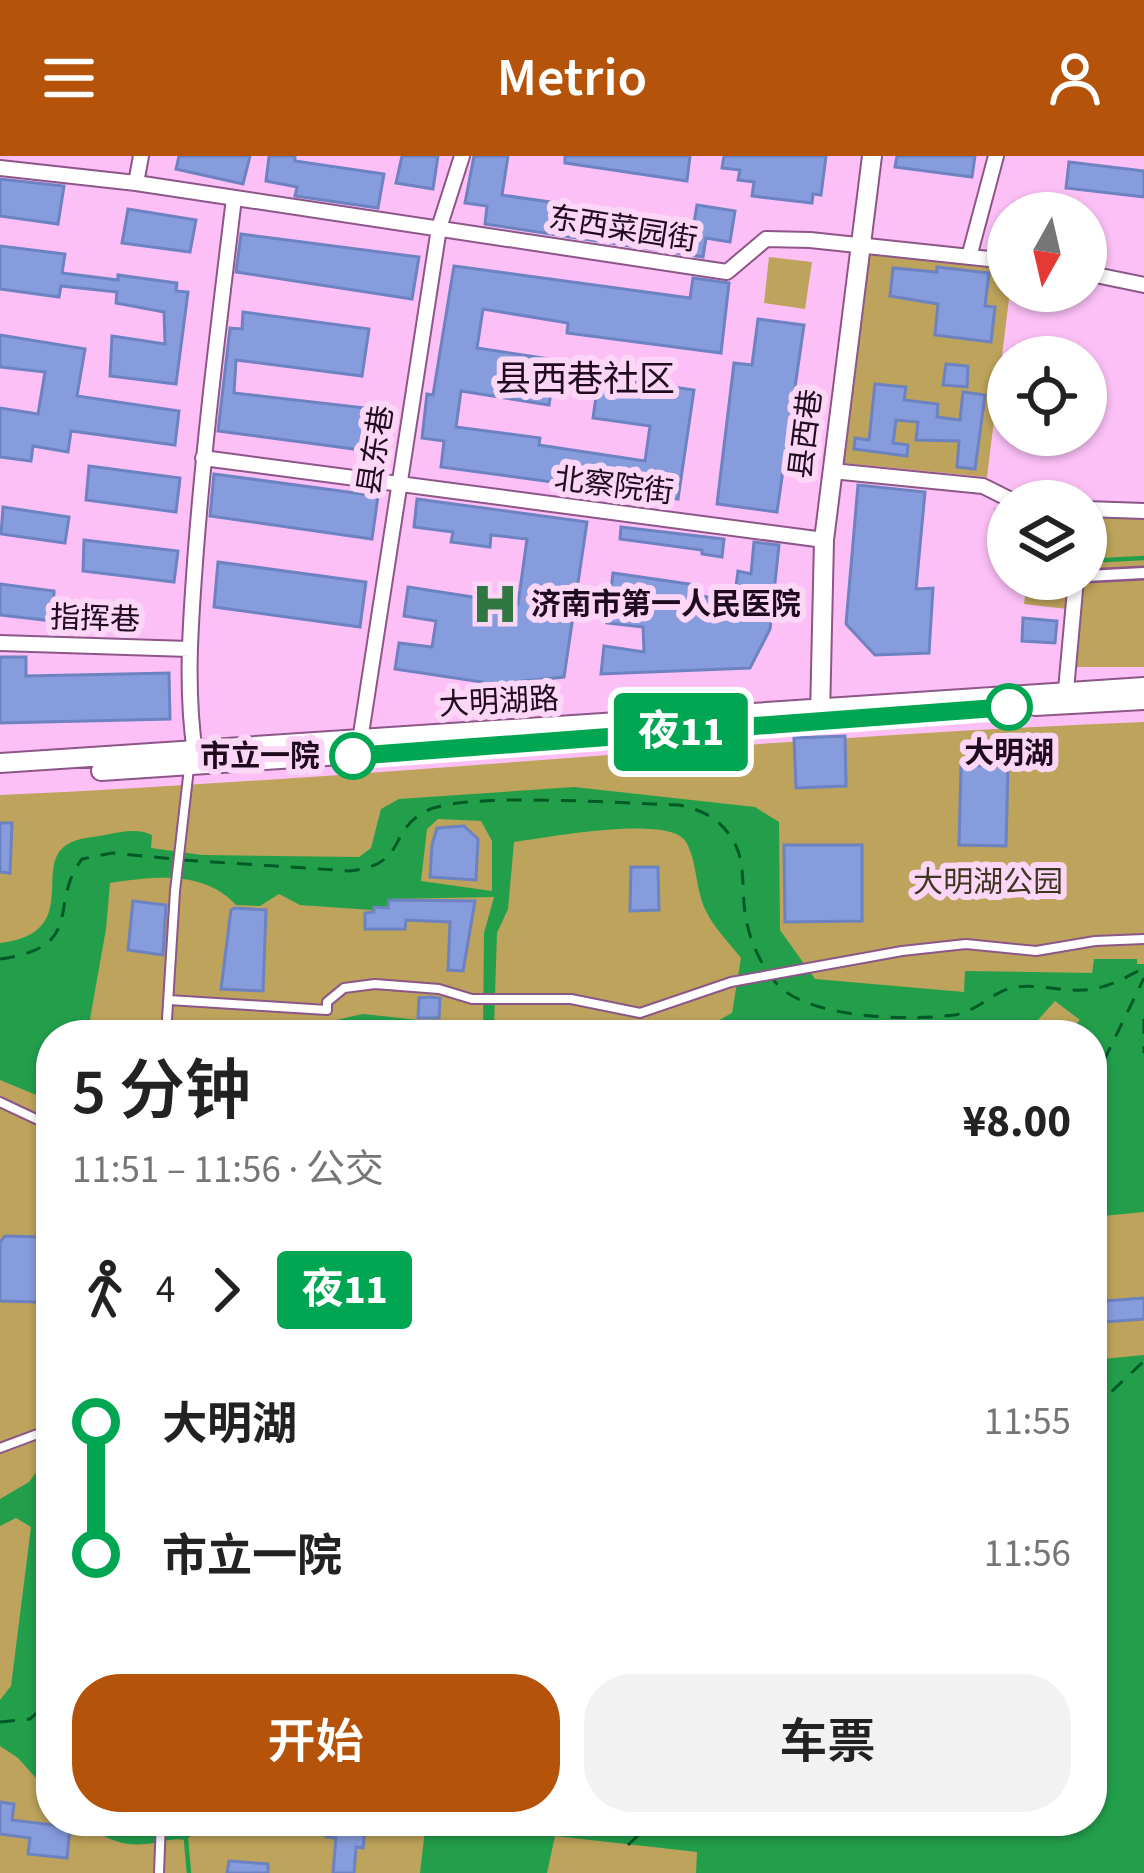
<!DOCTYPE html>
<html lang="zh">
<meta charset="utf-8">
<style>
:root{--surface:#fff;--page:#f2f2f2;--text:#222;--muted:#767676;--accent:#b45309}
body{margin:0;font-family:"Source Sans 3","Noto Sans SC",sans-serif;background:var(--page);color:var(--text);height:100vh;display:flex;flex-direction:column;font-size:45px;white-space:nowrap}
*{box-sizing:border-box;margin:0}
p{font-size:39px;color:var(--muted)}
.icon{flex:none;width:66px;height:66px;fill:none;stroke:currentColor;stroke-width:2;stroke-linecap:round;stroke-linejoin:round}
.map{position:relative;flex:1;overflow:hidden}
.side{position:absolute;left:36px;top:864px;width:1071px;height:816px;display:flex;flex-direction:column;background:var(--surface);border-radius:48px;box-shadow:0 3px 9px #0004}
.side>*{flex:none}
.badge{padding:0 24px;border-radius:9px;font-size:42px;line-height:78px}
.needle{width:78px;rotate:188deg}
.buttons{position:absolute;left:987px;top:36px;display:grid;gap:24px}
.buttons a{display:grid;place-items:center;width:120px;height:120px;border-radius:50%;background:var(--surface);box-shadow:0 3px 9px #0004;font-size:60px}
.map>.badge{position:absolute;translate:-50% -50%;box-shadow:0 0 0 6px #fff}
.legs{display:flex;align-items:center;gap:18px;height:132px;padding:0 36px;font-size:39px}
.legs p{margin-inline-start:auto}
.overview{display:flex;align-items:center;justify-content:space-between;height:204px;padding:0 36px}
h1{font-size:66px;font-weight:600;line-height:90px}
.button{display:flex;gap:24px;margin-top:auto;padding:24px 36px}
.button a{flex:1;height:138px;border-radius:48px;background:var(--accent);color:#fff;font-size:48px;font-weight:600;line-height:138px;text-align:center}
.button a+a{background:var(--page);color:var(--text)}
ul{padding:0 36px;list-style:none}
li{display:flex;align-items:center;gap:42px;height:132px;font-size:45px}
li i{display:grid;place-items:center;width:18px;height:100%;margin:0 15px;background:currentColor}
li i::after{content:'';width:30px;height:30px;margin:-15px;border:9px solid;border-radius:50%;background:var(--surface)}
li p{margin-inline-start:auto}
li:first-child i{background:linear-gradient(#0000 50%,currentColor 0)}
li:last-child i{background:linear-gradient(currentColor 50%,#0000 0)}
header{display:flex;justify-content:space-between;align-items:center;height:156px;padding:0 36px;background:var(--accent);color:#fff;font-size:54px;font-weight:600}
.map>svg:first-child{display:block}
.green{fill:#bda35b;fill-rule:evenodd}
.water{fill:#239f4c;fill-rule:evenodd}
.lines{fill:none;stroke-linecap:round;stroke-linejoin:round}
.stream{stroke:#239f4c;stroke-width:4.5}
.ferry{stroke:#015a25;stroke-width:3;stroke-dasharray:15 12;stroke-linecap:butt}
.building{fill:#869cdd;stroke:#6d82c0;stroke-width:3}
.service-casing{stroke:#8c5688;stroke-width:12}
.pedestrian-casing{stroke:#8c5688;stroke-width:15}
.minor-casing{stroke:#8c5688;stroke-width:18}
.secondary-casing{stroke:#8c5688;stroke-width:22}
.service{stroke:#fff;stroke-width:8}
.pedestrian{stroke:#fff;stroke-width:10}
.minor{stroke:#fff;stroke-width:14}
.secondary{stroke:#fff;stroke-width:18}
.line-1-casing{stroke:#fff;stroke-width:27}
.line-1{stroke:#00a651;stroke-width:18}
.stop-1-dot{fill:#fff;stroke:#00a651;stroke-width:6}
.labels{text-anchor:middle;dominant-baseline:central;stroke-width:12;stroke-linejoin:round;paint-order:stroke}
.street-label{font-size:30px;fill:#200b1e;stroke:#fbd6f7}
.poi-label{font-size:30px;font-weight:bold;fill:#200b1e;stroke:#fbd6f7;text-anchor:start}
.stop-label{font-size:30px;font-weight:bold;fill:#200b1e;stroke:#fbd6f7}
.park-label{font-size:30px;fill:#3f3620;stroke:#fbd6f7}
.quarter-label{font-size:36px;fill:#200b1e;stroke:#fbd6f7}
</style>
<header><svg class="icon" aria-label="menu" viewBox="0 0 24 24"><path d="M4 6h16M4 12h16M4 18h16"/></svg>Metrio<svg class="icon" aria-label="person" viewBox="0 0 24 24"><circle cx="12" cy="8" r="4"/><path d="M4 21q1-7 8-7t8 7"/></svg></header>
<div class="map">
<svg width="1144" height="1717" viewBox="0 0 1144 1717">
<rect width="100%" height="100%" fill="#fcc0f7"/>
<!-- green -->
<path class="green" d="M864,96L1008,114L1010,135L987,321L842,307Z
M769,101L812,106L805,153L764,147Z
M1086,353L1144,355V511H1070L1077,423H1086Z
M1027,423H1071L1068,453L1024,448Z
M1144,566V1717H0V639C382,622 762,581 1144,566ZM51,879H1092V1665H51Z"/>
<!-- water -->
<path class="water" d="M574,631L755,651L779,666L780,774L815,823L964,836L965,815L1092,817L1094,803H1137V808H1144V1056L1092,1061V879H1066L1080,864L1055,845L1038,864L1039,879H692L732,857L741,802C730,788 715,773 707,757C695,735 698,707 686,686C670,658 546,682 514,686L508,753L497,777L494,870L512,879H269L363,858L483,871L484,777L494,741L389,743L387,750L372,754L300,749L279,738L260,750L236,749C205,714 152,720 110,727L106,773L90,863L115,879H51V945L0,924V787C84,777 31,709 68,688C78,682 93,681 105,679C122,676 136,672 152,679L151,692L202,699L359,701L371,692L381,653L399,643ZM438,663L481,665L492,685V735L421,725L427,673Z
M1144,1199V1717H696L697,1696L555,1680L547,1717H420L425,1674L381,1666L1092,1665V1204Z
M51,1296L49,1593L51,1639L18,1602L0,1590V1544L11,1530L31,1371L16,1362L0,1370V1343L29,1326Z
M77,1665H207L186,1684C170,1681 160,1687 145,1688C117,1691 100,1678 77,1665Z"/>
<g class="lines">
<!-- stream -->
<path class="stream" d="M1086,405L1144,402
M186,1684L189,1717"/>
<!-- ferry -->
<path class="ferry" d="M183,704L350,715C409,708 386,676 426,655C466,635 627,648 679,649C706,655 723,664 736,690C746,711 741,739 746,762C749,783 762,812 777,828C808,863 910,865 954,859C978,855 991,837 1011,832C1038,826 1066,838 1093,833C1111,830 1128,820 1144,812
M0,803C88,791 47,748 82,703L112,697L174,703
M1144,863V897
M1092,929L1144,822
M1092,1254L1144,1205
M0,1566L30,1563L51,1544
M628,1689L653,1665"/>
</g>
<!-- building -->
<path class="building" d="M179,0H250L243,28L176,13Z
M269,0H295V5L384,18L378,52L295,40L297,31L266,25Z
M402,0H438L433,33L396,27Z
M474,0H508L502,39L694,67L697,49L735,55L730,86L706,82L703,101L485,68L487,50L465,47Z
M565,0H690L687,25L565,7Z
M724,0H826L821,39L813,38L812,47L752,40L754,26L738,24L740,14L722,12Z
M897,0H975L972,21L895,11Z
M1069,6L1144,15V41L1066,32Z
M0,23L64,30L58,68L0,60Z
M128,53L196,64L190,96L122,87Z
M241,78L419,101L412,143L236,116Z
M0,90L65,98L62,117L118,124V119L177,127L176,135L188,136L176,228L110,220L112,180L165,188L164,156L116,147L117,136L61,130L59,141L0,133Z
M454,110L690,142L693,122L729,127L721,197L567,177L568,167L483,153L477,192L556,204L549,249L461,235L456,271L540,282L539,289L645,305L650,270L593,262L599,220L694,234L678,343L441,311L444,285L422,282L427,238L433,239Z
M937,111L989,117L985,150L995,151L991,186L935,179L938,148L890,140L893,112L937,116Z
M243,156L369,173L362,220L236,204L234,237L391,255L384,297L218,275L230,172L242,173Z
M758,163L804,169L777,356L717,348L734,207L752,209Z
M0,179L85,193L77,240L179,255L175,289L71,275L68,296L33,290L31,305L0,301V252L38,258L45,216L0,211Z
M946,208L968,210L967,231L943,229Z
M875,228L906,231L904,244L938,248L937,261L960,264L963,236L985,239L975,313L957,311L959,285L916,284L918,266L896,264L893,287L908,289L907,300L854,293L855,282L869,284Z
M89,310L180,322L176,356L86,344Z
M214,318L378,340L372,383L210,360Z
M858,329L925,336L916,433L933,432L929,497L875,499L846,468Z
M417,343L587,366L564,521L493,528L492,533L482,532V526L395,513L399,487L432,491L436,465L404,460L408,431L518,448L527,383L491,379L490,391L451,386L453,376L414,371Z
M3,351L69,361L65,387L1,378Z
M996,354L1008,355V382L993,381Z
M621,371L724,383L722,401L702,398V394L620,383Z
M84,384L178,395L174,426L83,415Z
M754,386L779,389L770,473L750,512L601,518L604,490L644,496L643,471L607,467L613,417L696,429L694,439L734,445L738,415L751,418Z
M218,406L366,426L360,471L214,451Z
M0,428L54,435L53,465L0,459Z
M1023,462L1057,465L1055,487L1022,485Z
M0,501H26V520L169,517L170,563L0,567Z
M845,580L846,630L796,632L794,582Z
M1008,609L1006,690L959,689L961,610Z
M0,667H12L10,717L0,716Z
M464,670L478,683L476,724L430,721L432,689L437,672Z
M784,689H862V765L785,766Z
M631,711H658L659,754L630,755Z
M389,744L475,745L463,815L448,814L450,766L406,764L405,773H365V757L374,756V751L388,752Z
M133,745L166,749L163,799L128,794Z
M235,752L266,754L263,835L221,833L231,754Z
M430,841L440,842L439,862H418L419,842Z
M1100,1061L1104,1103L1092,1105V1062Z
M5,1080L42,1081L49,1092L47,1133L37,1146L0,1145V1086Z
M1144,1142V1163L1092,1167V1146Z
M0,1646L14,1648L12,1664L70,1671L67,1702L28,1698L30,1682L0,1678Z
M327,1665H366L363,1692L356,1691L354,1717H333L336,1682L326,1681Z
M229,1705L268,1708V1717H227Z"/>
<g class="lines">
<!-- service casing -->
<g class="service-casing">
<path id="service" d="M169,844L327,854V846L344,832L375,828L439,833L472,843H571L640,857L731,826L902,795L966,788L1036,795L1095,785L1144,783
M166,879L175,735L189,612
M0,946L51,970
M0,1292L51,1273
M159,1717L161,1665"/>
</g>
<!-- pedestrian casing -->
<g class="pedestrian-casing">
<path id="pedestrian" d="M1086,420L1144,417"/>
</g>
<!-- minor casing -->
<g class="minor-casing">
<path id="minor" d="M0,12L136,27L727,116L766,83L810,84L1008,105
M136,27L141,0
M969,101L996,0
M1086,117L1144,129
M203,302L824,384
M832,315L983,330L1013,345
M1086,353L1144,355
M0,487L189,493
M1066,534L1076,423
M359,591L439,72L462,0
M195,597C185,529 191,462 196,393C205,276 220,159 234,42"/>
</g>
<!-- secondary casing -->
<g class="secondary-casing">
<path id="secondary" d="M1035,550L1144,544
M820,560L824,384L872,0
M0,607L1144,531
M101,615L523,587"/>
</g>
<!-- service -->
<use href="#service" class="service"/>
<!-- pedestrian -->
<use href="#pedestrian" class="pedestrian"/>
<!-- minor -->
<use href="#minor" class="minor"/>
<!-- secondary -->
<use href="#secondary" class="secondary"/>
</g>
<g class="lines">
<!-- line-1 casing -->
<g class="line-1-casing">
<path id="line-1" d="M353,600L1009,551"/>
</g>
<!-- line-1 -->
<use href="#line-1" class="line-1"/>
</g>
<!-- icons -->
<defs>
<g id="hospital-bare" transform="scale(3.6)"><path d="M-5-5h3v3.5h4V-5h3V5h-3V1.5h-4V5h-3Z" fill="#307641" stroke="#fbd6f7" stroke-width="2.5" paint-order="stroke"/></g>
</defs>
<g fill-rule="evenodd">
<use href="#hospital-bare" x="495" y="448"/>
</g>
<!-- markers -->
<g class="stop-1-dot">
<circle cx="1009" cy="551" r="21"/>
<circle cx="353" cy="600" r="21"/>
</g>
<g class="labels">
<!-- street labels -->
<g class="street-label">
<text transform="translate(623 73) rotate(9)">东西菜园街</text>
<text transform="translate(806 278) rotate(-83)">县西巷</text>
<text transform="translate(376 294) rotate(-81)">县东巷</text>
<text transform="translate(614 330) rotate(7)">北察院街</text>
<text transform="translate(95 463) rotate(2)">指挥巷</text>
<text transform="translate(499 546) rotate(-3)">大明湖路</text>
</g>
<!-- poi labels -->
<g class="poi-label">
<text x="531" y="448">济南市第一人民医院</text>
</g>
<!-- stop labels -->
<g class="stop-label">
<text x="1009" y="597">大明湖</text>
<text x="320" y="600" text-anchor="end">市立一院</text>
</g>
<!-- park labels -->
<g class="park-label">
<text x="988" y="726">大明湖公园</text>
</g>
<!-- quarter labels -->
<g class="quarter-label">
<text x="585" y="223">县西巷社区</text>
</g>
</g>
</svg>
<div class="buttons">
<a><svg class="needle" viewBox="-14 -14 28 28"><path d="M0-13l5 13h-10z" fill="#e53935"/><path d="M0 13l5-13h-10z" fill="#767676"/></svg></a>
<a><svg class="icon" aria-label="locate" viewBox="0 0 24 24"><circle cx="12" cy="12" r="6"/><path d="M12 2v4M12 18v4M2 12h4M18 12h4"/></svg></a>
<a><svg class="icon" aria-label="layers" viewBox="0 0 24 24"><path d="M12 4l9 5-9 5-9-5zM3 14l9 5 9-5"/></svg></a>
</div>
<b class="badge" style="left:681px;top:576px;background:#00a651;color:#fff">夜11</b>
<section class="side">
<div class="overview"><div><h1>5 分钟</h1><p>11:51 – 11:56 · 公交</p></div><b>¥8.00</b></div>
<div class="legs"><svg class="icon" aria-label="walk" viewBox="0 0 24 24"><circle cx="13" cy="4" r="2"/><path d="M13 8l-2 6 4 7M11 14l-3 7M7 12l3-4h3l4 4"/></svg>4<svg class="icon" aria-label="forward" viewBox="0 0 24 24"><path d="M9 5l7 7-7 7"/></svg><b class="badge" style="background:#00a651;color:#fff">夜11</b></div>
<ul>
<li><i style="color:#00a651"></i><b>大明湖</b><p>11:55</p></li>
<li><i style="color:#00a651"></i><b>市立一院</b><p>11:56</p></li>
</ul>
<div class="button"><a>开始</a><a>车票</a></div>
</section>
</div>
